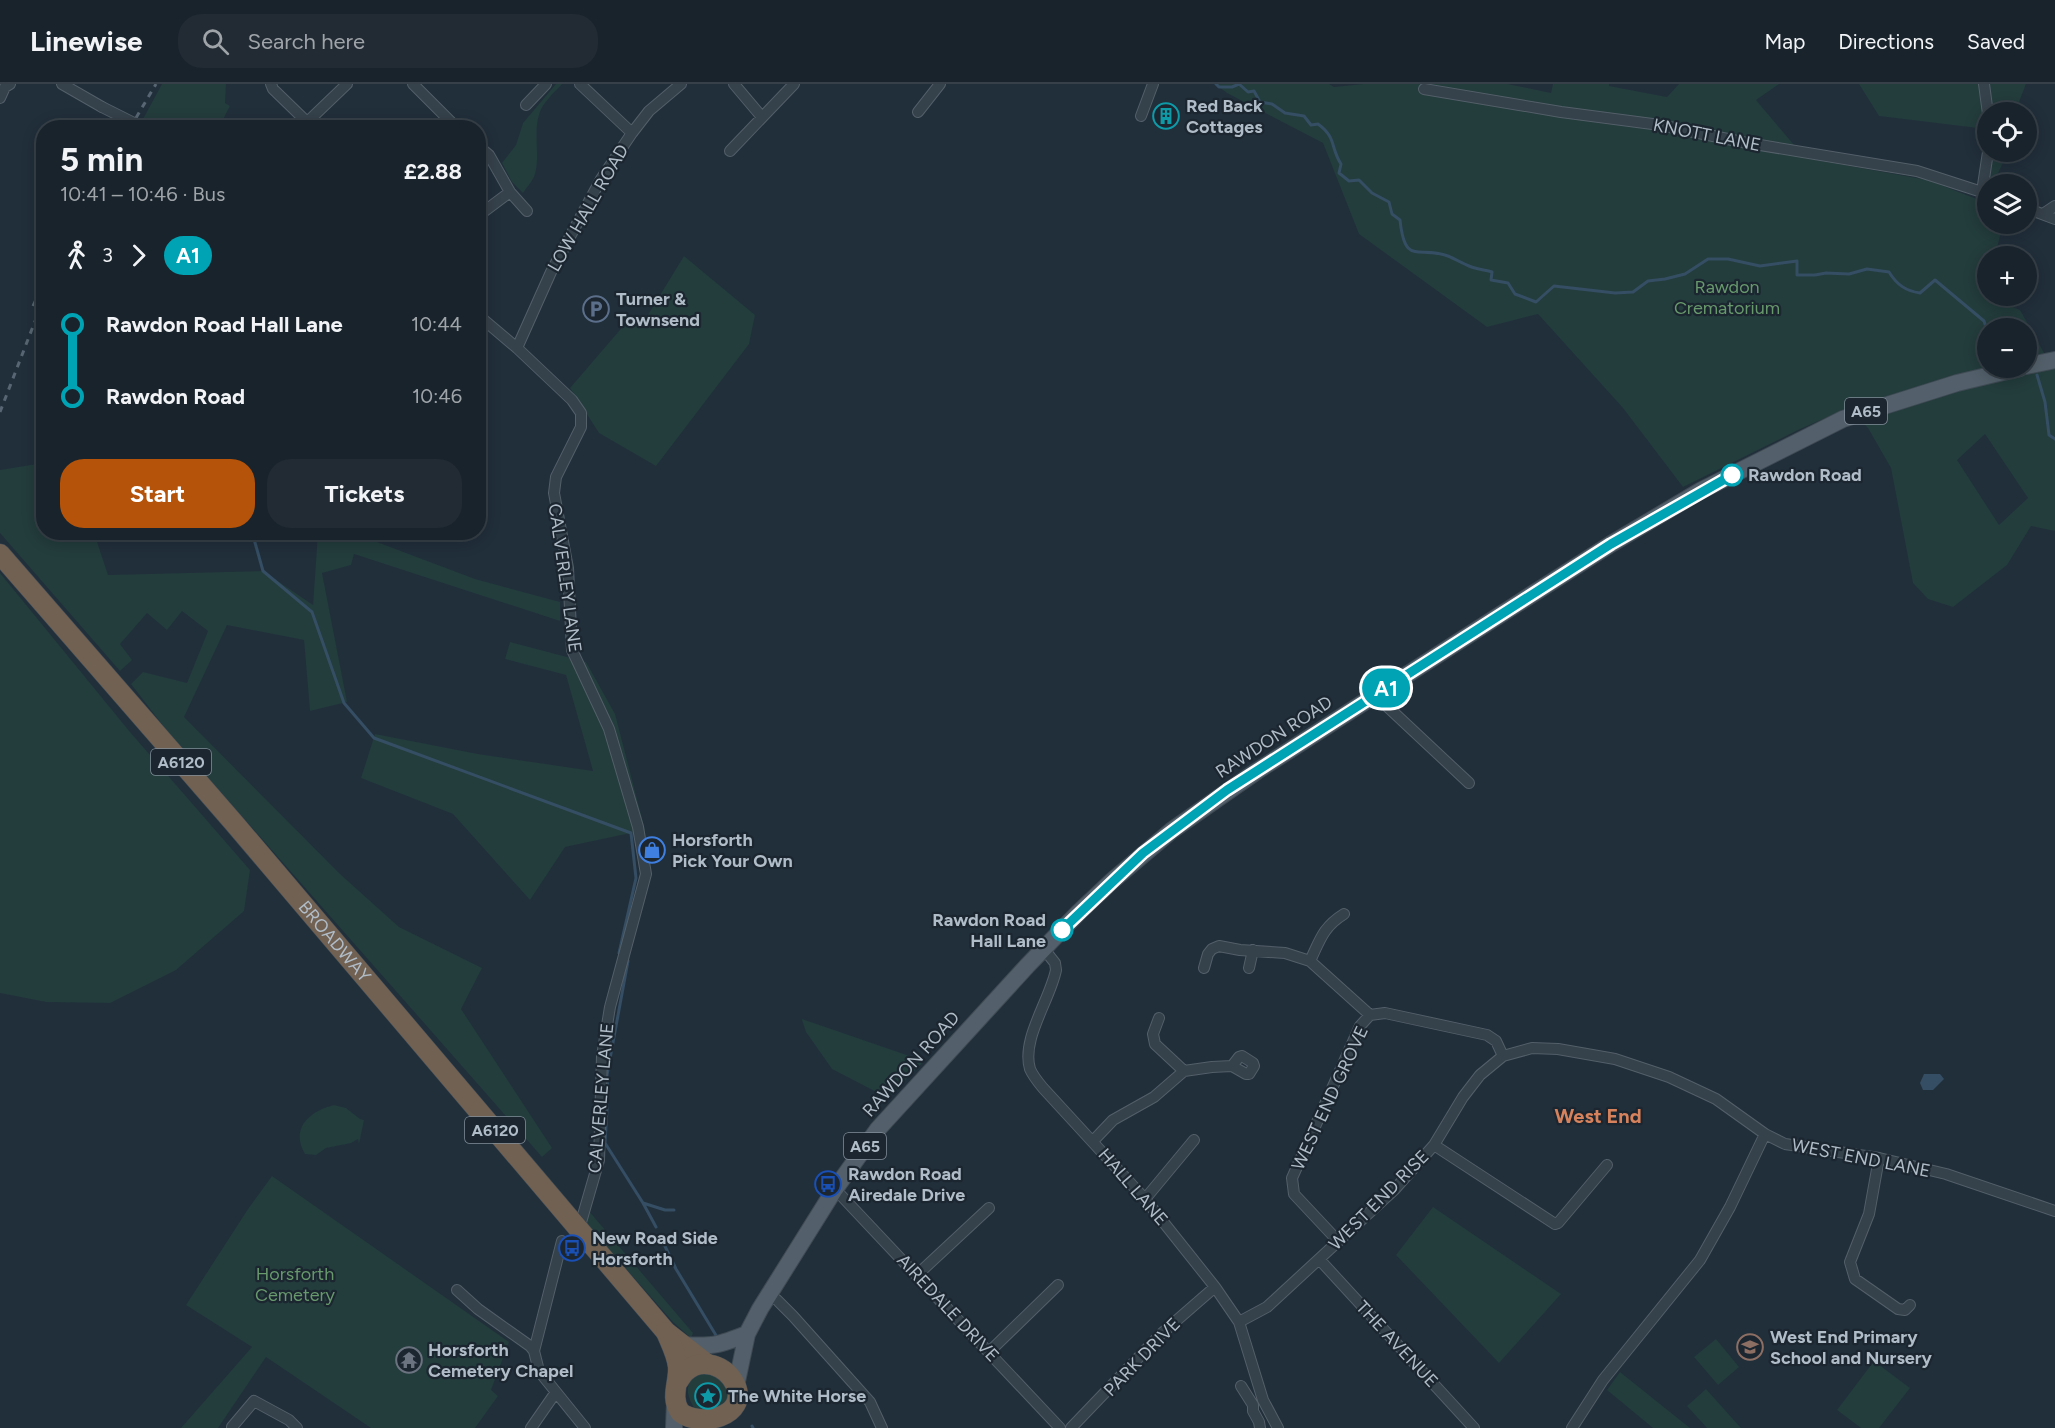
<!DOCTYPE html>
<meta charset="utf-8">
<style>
:root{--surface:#19232c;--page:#222b34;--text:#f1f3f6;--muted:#9fa4a9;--line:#374048;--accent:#b45309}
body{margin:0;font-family:Figtree,sans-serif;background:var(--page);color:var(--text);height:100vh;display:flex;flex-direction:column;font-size:22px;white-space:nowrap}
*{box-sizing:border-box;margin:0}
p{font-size:20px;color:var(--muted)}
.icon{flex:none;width:33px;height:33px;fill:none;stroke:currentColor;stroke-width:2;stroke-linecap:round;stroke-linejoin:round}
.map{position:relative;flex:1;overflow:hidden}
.details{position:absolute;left:36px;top:36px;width:450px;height:420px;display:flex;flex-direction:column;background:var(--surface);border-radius:24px;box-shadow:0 3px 15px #0003,0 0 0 2px var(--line)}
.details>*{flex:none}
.badge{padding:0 12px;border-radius:20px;font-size:21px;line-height:39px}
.buttons{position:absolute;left:1977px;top:18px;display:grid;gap:12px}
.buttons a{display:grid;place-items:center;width:60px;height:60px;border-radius:50%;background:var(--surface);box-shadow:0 3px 15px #0003,0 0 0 2px var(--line);font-size:30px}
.map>.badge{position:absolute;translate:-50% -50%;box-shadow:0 0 0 3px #fff}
.legs{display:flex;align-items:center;gap:9px;height:66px;padding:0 24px;font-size:20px}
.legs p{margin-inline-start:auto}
.summary{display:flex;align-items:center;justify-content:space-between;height:102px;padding:0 24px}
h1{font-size:33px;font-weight:700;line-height:45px}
.action{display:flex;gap:12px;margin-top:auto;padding:12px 24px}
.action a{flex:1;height:69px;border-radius:24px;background:var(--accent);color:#fff;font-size:24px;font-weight:700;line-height:69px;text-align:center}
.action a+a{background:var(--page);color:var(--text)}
ul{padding:0 24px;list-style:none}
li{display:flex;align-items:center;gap:21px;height:72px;font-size:22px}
li i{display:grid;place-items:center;width:9px;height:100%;margin:0 8px;background:currentColor}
li i::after{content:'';width:15px;height:15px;margin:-8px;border:4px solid;border-radius:50%;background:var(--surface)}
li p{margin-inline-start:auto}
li:first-child i{background:linear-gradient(#0000 50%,currentColor 0)}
li:last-child i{background:linear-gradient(currentColor 50%,#0000 0)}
header{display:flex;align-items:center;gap:36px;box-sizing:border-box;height:84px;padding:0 30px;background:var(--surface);border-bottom:2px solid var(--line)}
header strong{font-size:28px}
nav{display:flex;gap:33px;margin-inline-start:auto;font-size:21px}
.search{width:420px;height:54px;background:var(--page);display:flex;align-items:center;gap:15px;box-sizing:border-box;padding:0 21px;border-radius:24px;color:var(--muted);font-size:22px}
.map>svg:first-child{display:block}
.green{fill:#233c3c;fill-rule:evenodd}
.water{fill:#354e63}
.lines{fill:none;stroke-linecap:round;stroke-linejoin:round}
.stream{stroke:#354e63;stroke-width:3}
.street-casing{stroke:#535f69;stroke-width:12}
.primary-casing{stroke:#3f4a54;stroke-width:18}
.highway-casing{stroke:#404c56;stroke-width:21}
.street{stroke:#35414b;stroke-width:10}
.primary{stroke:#53606b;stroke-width:16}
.highway{stroke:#716152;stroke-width:20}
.rail{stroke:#576672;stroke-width:3;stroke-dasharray:6 6;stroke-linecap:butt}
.street-bridge-casing{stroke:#535f69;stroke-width:12;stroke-linecap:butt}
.street-bridge{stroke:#35414b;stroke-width:10}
.line-1-casing{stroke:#fff;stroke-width:14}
.line-1{stroke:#00a3b4;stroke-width:9}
.stop-1-dot{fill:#fff;stroke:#00a3b4;stroke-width:3}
.labels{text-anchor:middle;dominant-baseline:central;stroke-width:4.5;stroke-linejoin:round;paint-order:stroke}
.shield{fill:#1b2630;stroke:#838f9a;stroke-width:1.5}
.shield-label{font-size:16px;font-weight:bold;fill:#b0bcc7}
.poi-label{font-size:18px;font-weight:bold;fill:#b0bcc7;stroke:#1b2630;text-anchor:start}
.street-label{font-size:18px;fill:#b0bcc7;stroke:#1b2630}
.park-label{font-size:18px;fill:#67996c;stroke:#1b2630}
.stop-label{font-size:18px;font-weight:bold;fill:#b0bcc7;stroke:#1b2630;text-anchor:start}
.neighbourhood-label{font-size:20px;font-weight:bold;fill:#d6825c;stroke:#1b2630}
</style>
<header>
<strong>Linewise</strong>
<div class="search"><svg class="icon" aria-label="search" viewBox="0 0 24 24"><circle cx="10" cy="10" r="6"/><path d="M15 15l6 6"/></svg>Search here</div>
<nav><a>Map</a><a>Directions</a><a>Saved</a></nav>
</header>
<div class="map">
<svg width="2055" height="1344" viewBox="0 0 2055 1344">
<rect width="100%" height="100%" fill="#212f3b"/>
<!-- green -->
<path class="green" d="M162,0H226L225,19L230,22L219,43H160L143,35Z
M556,0H562C554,9 542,19 539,31C533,50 541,75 534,93C531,99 526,104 523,109L512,98L502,79L516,61L523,39Z
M1215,0H1329L1334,3L1363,0H1508L1551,9L1553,0H1609V2L1667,13L1679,0H1779L1756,16L1805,74L1928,96L1987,119L1988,140H2003L1995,172H1988L1987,199L1984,212L2020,226L2044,269L2055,274V447L2031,442L2007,481L1953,523L1928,515L1913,499L1891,384L1868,344L1848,324L1798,346L1683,403L1623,324L1538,230L1487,243L1359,150L1323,59L1227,9ZM1988,244H2026V284H1988ZM1985,350L2028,414L1999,441L1957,376Z
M1859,0H2026L2015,28H1988L1987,59L1986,45L1879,32Z
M1988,68H2008L1993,100H1991Z
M684,172L755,231L749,260L656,382L599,349L570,304L625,240L643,239Z
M43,379L44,448L94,449L108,491L263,487L313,521L318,449H353L475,495L560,518V537L354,470L351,481L322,489L347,618L310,627L304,556L227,541L184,633L340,790L399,843L482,884L461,925L552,1064L542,1073L168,648L131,600L143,588L187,599L208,547L182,527L167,546L147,529L120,560L132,576L120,587L0,449V386Z
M0,489L130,648L250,786L244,827L176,886L110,919L46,918L0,909Z
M510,558L586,578L615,630L645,746L565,763L530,816L453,730L361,694L375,650L478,670L593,687L566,591L505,575Z
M802,936V935L924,977L888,1014L832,985L806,948Z
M334,1021L346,1024L360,1035L364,1036L359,1060L358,1055L351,1059L326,1064L316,1071L305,1070C290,1045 309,1027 334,1021Z
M272,1092L509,1258L491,1306L498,1312L475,1344H371L266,1273L218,1344H181L252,1263L186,1221L248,1125Z
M1433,1123L1561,1210L1499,1279L1396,1171Z
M588,1126L693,1249L691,1254L673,1238L583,1136Z
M1716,1255L1739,1283L1718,1301L1694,1273Z
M1874,1277L1910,1304L1879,1344H1861L1837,1326Z
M1620,1288L1690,1344H1653L1607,1306Z
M701,1290C725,1289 732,1307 724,1328L695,1325C686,1312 683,1296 701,1290Z
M1706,1305L1741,1344H1707L1687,1322Z"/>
<!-- water -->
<path class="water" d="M1924,990H1940L1944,995L1933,1006H1923L1920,999Z"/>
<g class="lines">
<!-- stream -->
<path class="stream" d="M1216,0L1219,3H1232L1239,0L1248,8L1254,7L1260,18L1272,20L1285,29L1304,32L1311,41L1318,40C1337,54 1330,63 1341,80L1339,89L1349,97L1359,96L1372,109L1389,118L1392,130L1400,136C1405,183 1418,161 1448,172C1455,175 1462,179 1469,182C1476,185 1485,186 1492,188L1491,196L1508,199L1515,210L1536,218L1554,202L1615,209L1633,208L1648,197L1665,195L1685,190L1708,175H1728L1760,182L1797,177V191H1815L1826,189L1849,190L1867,185L1889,188C1897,201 1906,207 1920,209L1935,196L1984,237L1988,249
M2026,258L2032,264L2034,272
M41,275L44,276
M2037,291L2045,318L2049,351L2055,355
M252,448L263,487L312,528L344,619L374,654L631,749L636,794L619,869
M628,877L607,991L608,1008L605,1059L643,1119L665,1126H674
M643,1119L656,1143
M660,1152L676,1185L717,1253
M752,1342L753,1344"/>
<!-- street casing -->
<g class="street-casing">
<path id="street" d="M62,0L102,23
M271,0L273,5L307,38
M413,0L457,44
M580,0L632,49
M734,0L761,32
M1984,0L1988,30
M1424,5L1561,28L1660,41L1742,58L1917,87L1988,110
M0,14L5,3L10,0
M526,21L546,0
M918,28L940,0
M1141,32L1153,0
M301,44L347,0
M478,62L489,71L510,108L527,127
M730,67L794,0
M1982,108L1988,68
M2026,124L2055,135
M2043,130L2055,122
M478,132L510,108
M478,231L517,264L572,316L581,329V343L556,393L554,409L568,484L572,566L609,645L638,743L646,790L610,923L602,972L599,1076L579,1145
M517,264L551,188L601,95L632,49L649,27L681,0
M1375,611L1469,699
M1044,865L1055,879L1056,886C1050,916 1021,955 1030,985C1033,992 1038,998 1043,1004L1145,1115L1215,1203L1239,1238L1263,1316L1278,1344
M1310,877C1320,856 1323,843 1344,830
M1204,884L1208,870L1212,865L1219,862L1240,866L1285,869L1310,877L1370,931
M1249,884L1253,866
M1159,934L1153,950L1155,960L1184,987
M1184,987L1212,983L1232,982L1239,973L1242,972L1253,979L1254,982L1249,990H1246L1232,982
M1093,1057L1113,1036L1154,1013L1184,987
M1434,1061L1555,1140L1558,1139L1607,1081
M1879,1074L1869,1130L1850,1178L1855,1195L1898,1225L1905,1226L1910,1221
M835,1105L1060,1344
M1145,1115L1194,1056
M562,1157L534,1267L539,1287L585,1344
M1338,1157L1294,1110L1292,1094L1360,942L1370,931L1385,929L1487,951L1496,957L1503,972
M1319,1175L1474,1344
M917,1191L989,1124
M457,1206L478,1225L530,1262L534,1267
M768,1212L777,1216L793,1232L870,1318L882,1344
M1239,1238L1267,1223L1395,1105L1434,1061L1463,1013L1480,991L1503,972L1532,964L1558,965L1615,975L1669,993L1716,1015L1765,1050L1785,1060L1879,1074L1946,1090L2055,1127
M989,1268L1058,1201
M1241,1302L1253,1321V1327L1259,1338L1260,1344
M232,1343L254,1317L289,1336L297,1344
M531,1344L556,1308
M1071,1344L1161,1250L1215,1203
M1572,1344L1603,1296L1700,1176L1730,1123L1765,1050"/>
</g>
<!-- primary casing -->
<g class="primary-casing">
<path id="primary" d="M2026,282L2055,276
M683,1261C713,1263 719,1261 747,1250
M736,1302L747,1250L760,1225L835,1105L878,1045L1027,882L1079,828L1113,796L1171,747L1257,687L1517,520L1611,460L1700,407L1843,335L1957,299L2020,284
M674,1344L675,1318"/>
</g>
<!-- highway casing -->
<g class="highway-casing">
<g id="highway">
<path id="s1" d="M0,470L234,739L666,1248L707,1280"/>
<path d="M666,1248C671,1260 677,1271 678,1283C679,1299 670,1313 680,1328C699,1344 750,1333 735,1300C726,1282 702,1272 685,1288C682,1291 680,1295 677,1299"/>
</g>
</g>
<!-- street -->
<use href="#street" class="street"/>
<!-- primary -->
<use href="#primary" class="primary"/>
<!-- highway -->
<use href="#highway" class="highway"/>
<!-- rail -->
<path class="rail" d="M130,44L156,0
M33,222L44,198
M0,328L44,214"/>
<!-- street-bridge casing -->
<g class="street-bridge-casing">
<path id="street-bridge" d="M102,23L142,43"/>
</g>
<!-- street-bridge -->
<use href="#street-bridge" class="street-bridge"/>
</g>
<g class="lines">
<!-- line-1 casing -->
<g class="line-1-casing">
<path id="line-1" d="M1062,846L1143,769L1227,706L1611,460L1732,391"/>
</g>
<!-- line-1 -->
<use href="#line-1" class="line-1"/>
</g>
<!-- icons -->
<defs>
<g id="building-ring" transform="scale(1.35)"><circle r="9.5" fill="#1b2630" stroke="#0f9aa8" stroke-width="1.5"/><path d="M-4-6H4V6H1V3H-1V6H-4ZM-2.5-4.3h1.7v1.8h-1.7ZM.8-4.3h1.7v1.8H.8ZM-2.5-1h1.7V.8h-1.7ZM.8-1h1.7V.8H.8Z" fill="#0f9aa8"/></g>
<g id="parking-ring" transform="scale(1.35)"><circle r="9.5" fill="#1b2630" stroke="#5c6f8a" stroke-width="1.5"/><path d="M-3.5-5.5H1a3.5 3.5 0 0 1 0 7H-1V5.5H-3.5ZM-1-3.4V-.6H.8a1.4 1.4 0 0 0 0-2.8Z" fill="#5c6f8a"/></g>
<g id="shop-ring" transform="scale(1.35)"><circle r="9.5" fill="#1b2630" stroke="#3f7fe0" stroke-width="1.5"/><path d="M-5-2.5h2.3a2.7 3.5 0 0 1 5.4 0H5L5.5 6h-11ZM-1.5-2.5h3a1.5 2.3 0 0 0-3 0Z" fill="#3f7fe0"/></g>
<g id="bus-ring" transform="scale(1.35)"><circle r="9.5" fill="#1b2630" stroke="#1a4fb4" stroke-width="1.5"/><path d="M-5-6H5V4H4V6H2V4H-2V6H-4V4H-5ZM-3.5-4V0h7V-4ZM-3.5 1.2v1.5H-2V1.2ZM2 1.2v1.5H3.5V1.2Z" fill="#1a4fb4"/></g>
<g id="school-ring" transform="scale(1.35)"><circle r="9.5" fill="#1b2630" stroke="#8d6e63" stroke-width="1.5"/><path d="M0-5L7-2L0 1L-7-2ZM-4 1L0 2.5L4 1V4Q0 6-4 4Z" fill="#8d6e63"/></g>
<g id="temple-ring" transform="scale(1.35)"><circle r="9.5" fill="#1b2630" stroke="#6b7280" stroke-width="1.5"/><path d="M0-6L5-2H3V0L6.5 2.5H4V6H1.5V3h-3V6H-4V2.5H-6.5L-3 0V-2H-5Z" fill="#6b7280"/></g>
<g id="sight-ring" transform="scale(1.35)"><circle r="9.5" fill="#1b2630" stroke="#0f9aa8" stroke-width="1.5"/><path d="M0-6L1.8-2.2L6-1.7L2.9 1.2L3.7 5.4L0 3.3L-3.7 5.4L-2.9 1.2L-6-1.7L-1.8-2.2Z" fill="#0f9aa8"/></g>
</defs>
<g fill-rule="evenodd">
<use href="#building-ring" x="1166" y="32"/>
<use href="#parking-ring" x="596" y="225"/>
<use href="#shop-ring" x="652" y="766"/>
<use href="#bus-ring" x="828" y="1100"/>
<use href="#bus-ring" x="572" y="1164"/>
<use href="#school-ring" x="1750" y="1263"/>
<use href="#temple-ring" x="409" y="1276"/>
<use href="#sight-ring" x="708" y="1312"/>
</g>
<!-- markers -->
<g class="stop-1-dot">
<circle cx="1732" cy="391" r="10"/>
<circle cx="1062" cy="846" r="10"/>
</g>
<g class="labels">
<!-- shield labels -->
<g class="shield">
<rect x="1845" y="314" width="42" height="26" rx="4.5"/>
<rect x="151" y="665" width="60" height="26" rx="4.5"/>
<rect x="465" y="1033" width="60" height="26" rx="4.5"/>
<rect x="844" y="1049" width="42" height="26" rx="4.5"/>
</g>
<g class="shield-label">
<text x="1866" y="327">A65</text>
<text x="181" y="678">A6120</text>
<text x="495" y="1046">A6120</text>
<text x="865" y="1062">A65</text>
</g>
<!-- poi labels -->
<g class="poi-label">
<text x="1186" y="22">Red Back<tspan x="1186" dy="21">Cottages</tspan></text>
<text x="616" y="215">Turner &amp;<tspan x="616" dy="21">Townsend</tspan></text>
<text x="672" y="756">Horsforth<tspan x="672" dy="21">Pick Your Own</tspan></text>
<text x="848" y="1090">Rawdon Road<tspan x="848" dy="21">Airedale Drive</tspan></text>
<text x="592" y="1154">New Road Side<tspan x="592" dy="21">Horsforth</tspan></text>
<text x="1770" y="1253">West End Primary<tspan x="1770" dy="21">School and Nursery</tspan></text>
<text x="428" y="1266">Horsforth<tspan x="428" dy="21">Cemetery Chapel</tspan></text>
<text x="728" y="1312">The White Horse</text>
</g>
<!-- street labels -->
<g class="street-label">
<text transform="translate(1707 51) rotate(11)">KNOTT LANE</text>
<text transform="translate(588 124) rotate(-60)">LOW HALL ROAD</text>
<text transform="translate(565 494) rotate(82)">CALVERLEY LANE</text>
<text transform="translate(1274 653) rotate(-33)">RAWDON ROAD</text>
<text stroke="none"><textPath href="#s1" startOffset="512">BROADWAY</textPath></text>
<text transform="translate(911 980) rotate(-48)">RAWDON ROAD</text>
<text transform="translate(601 1014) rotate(-85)">CALVERLEY LANE</text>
<text transform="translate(1330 1014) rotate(-65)">WEST END GROVE</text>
<text transform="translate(1861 1074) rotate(11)">WEST END LANE</text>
<text transform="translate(1133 1103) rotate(49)">HALL LANE</text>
<text transform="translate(1379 1116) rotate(-45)">WEST END RISE</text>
<text transform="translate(948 1224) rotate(47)">AIREDALE DRIVE</text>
<text transform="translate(1397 1260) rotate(47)">THE AVENUE</text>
<text transform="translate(1142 1273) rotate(-46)">PARK DRIVE</text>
</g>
<!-- park labels -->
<g class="park-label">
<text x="1727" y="203">Rawdon<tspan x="1727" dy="21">Crematorium</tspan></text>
<text x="295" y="1190">Horsforth<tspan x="295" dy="21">Cemetery</tspan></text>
</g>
<!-- stop labels -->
<g class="stop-label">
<text x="1748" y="391">Rawdon Road</text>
<text x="1046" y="836" text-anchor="end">Rawdon Road<tspan x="1046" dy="21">Hall Lane</tspan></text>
</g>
<!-- neighbourhood labels -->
<g class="neighbourhood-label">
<text x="1598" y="1032">West End</text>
</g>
</g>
</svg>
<div class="buttons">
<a><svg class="icon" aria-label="locate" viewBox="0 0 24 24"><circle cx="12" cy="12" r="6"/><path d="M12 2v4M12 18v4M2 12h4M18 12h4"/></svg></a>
<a><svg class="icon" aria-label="layers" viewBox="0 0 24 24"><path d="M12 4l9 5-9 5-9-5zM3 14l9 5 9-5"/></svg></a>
<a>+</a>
<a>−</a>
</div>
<b class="badge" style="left:1386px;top:604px;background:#00a3b4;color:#fff">A1</b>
<section class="details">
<div class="summary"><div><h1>5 min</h1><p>10:41 – 10:46 · Bus</p></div><b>£2.88</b></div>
<div class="legs"><svg class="icon" aria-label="walk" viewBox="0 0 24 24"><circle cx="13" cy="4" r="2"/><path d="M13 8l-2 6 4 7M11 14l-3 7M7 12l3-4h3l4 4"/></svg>3<svg class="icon" aria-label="forward" viewBox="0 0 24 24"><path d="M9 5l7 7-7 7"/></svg><b class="badge" style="background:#00a3b4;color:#fff">A1</b></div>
<ul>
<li><i style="color:#00a3b4"></i><b>Rawdon Road Hall Lane</b><p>10:44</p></li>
<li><i style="color:#00a3b4"></i><b>Rawdon Road</b><p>10:46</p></li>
</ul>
<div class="action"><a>Start</a><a>Tickets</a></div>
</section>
</div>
